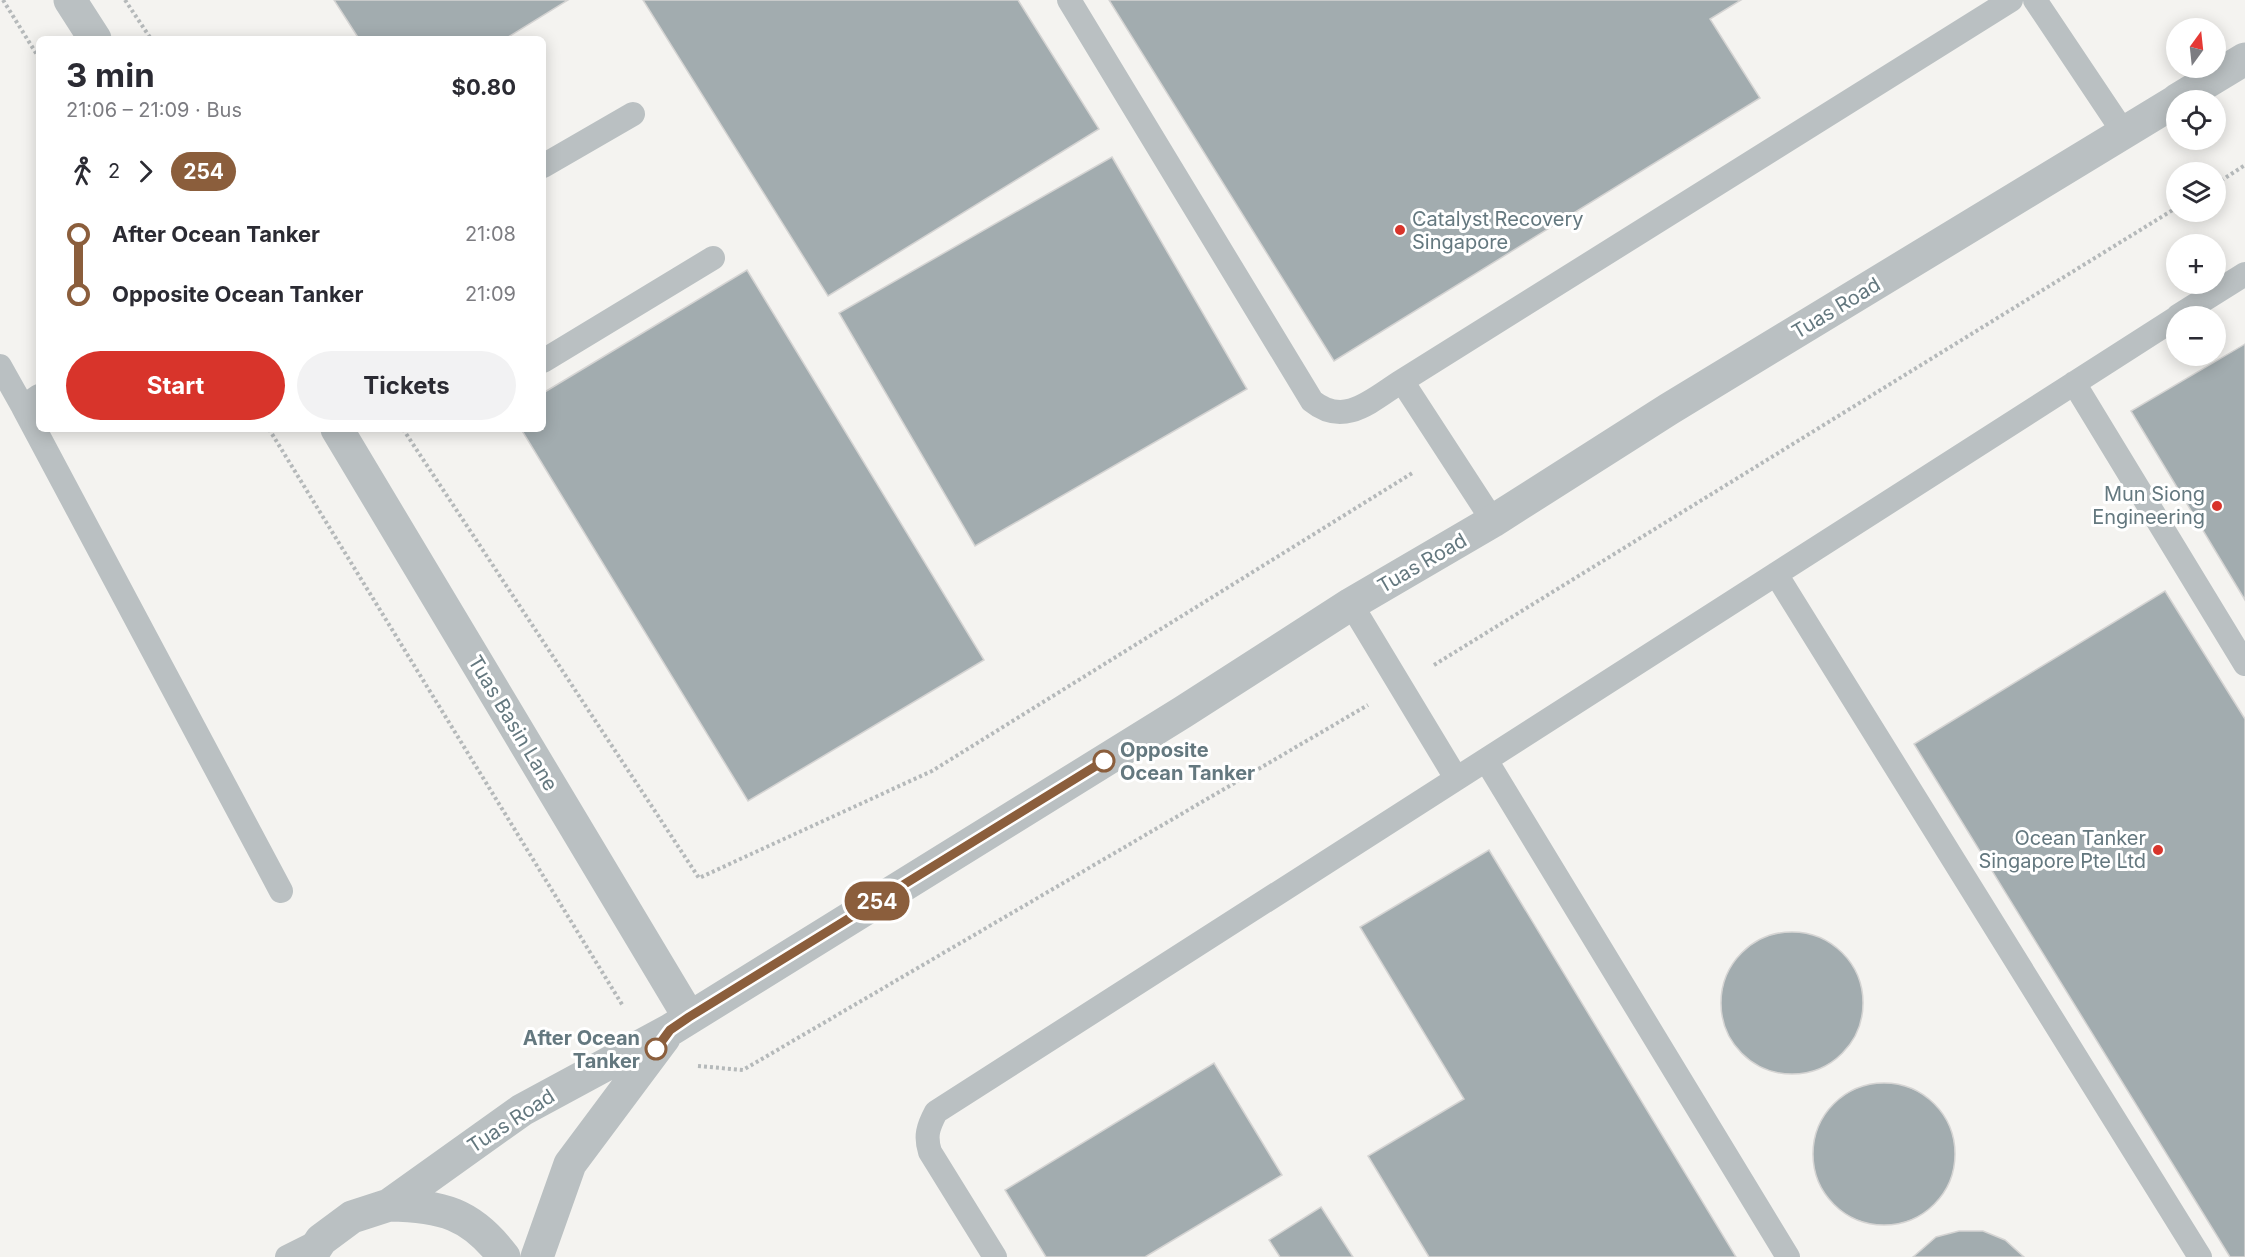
<!DOCTYPE html>
<meta charset="utf-8">
<style>
:root{--surface:#fff;--page:#f2f2f3;--text:#2b2b33;--muted:#7c7c81;--accent:#d8342b}
body{margin:0;font-family:Inter,sans-serif;background:var(--page);color:var(--text);height:100vh;display:flex;flex-direction:column;font-size:22px;white-space:nowrap}
*{box-sizing:border-box;margin:0}
p{font-size:20px;color:var(--muted)}
.icon{flex:none;width:33px;height:33px;fill:none;stroke:currentColor;stroke-width:2;stroke-linecap:round;stroke-linejoin:round}
.map{position:relative;flex:1;overflow:hidden}
.side{position:absolute;left:36px;top:36px;width:510px;height:396px;display:flex;flex-direction:column;background:var(--surface);border-radius:9px;box-shadow:0 3px 15px #0003}
.side>*{flex:none}
.badge{padding:0 12px;border-radius:20px;font-size:21px;line-height:39px}
.needle{width:39px;rotate:15deg}
.tools{position:absolute;left:2166px;top:18px;display:grid;gap:12px}
.tools a{display:grid;place-items:center;width:60px;height:60px;border-radius:50%;background:var(--surface);box-shadow:0 3px 15px #0003;font-size:30px}
.map>.badge{position:absolute;translate:-50% -50%;box-shadow:0 0 0 3px #fff}
.legs{display:flex;align-items:center;gap:9px;height:66px;padding:0 30px;font-size:20px}
.legs p{margin-inline-start:auto}
.overview{display:flex;align-items:center;justify-content:space-between;height:102px;padding:0 30px}
h1{font-size:33px;font-weight:700;line-height:45px}
.primary-button{display:flex;gap:12px;margin-top:auto;padding:12px 30px}
.primary-button a{flex:1;height:69px;border-radius:36px;background:var(--accent);color:#fff;font-size:24px;font-weight:700;line-height:69px;text-align:center}
.primary-button a+a{background:var(--page);color:var(--text)}
ul{padding:0 30px;list-style:none}
li{display:flex;align-items:center;gap:21px;height:60px;font-size:22px}
li i{display:grid;place-items:center;width:9px;height:100%;margin:0 8px;background:currentColor}
li i::after{content:'';width:15px;height:15px;margin:-8px;border:4px solid;border-radius:50%;background:var(--surface)}
li p{margin-inline-start:auto}
li:first-child i{background:linear-gradient(#0000 50%,currentColor 0)}
li:last-child i{background:linear-gradient(currentColor 50%,#0000 0)}
.map>svg:first-child{display:block}
.building{fill:#a2acaf;stroke:#d5d4d3;stroke-width:1.5}
.lines{fill:none;stroke-linecap:round;stroke-linejoin:round}
.path{stroke:#b5b9ba;stroke-width:4;stroke-dasharray:3 3;stroke-linecap:butt}
.service{stroke:#bac0c2;stroke-width:24}
.minor{stroke:#bac0c2;stroke-width:33}
.line-1-casing{stroke:#fff;stroke-width:14}
.line-1{stroke:#8b5e3c;stroke-width:9}
.poi-dot{fill:#d8342b;stroke:#fff;stroke-width:2}
.stop-1-dot{fill:#fff;stroke:#8b5e3c;stroke-width:3}
.labels{text-anchor:middle;dominant-baseline:central;stroke-width:6;stroke-linejoin:round;paint-order:stroke}
.poi-label{font-size:20px;fill:#64787f;stroke:#fff;text-anchor:end}
.street-label{font-size:20px;fill:#64787f;stroke:#fff}
.stop-label{font-size:20px;font-weight:bold;fill:#64787f;stroke:#fff;text-anchor:start}
</style>
<div class="map">
<svg width="2245" height="1257" viewBox="0 0 2245 1257">
<rect width="100%" height="100%" fill="#f4f3f0"/>
<!-- building -->
<path class="building" d="M334,0H568L505,39H359Z
M643,0H1018L1099,129L828,296Z
M1109,0H1741L1710,19L1760,98L1334,361Z
M1112,157L1247,389L975,546L839,313Z
M747,270L984,660L748,801L521,429H543V393Z
M2245,344V600L2131,411Z
M2165,591L2245,719V1257H2230L1914,744Z
M1489,850L1736,1257H1429L1368,1156L1464,1099L1360,927Z
M1721 1003a71 71 0 1 1 142 0a71 71 0 1 1-142 0Z
M1214,1063L1282,1175L1145,1257H1046L1005,1190Z
M1813 1154a71 71 0 1 1 142 0a71 71 0 1 1-142 0Z
M1321,1207L1353,1257H1280L1269,1240Z
M1959,1231H1983L2005,1240L2024,1257H1913L1936,1237Z"/>
<g class="lines">
<!-- path -->
<path class="path" d="M3,0L39,58
M125,0L151,39
M2216,184L2245,165
M269,429L623,1006
M403,429L699,878L932,771L1414,472
M1434,665L2176,208
M698,1066L743,1070L1368,705"/>
<!-- service -->
<path class="service" d="M1069,0L1312,401C1345,428 1373,399 1402,381L2011,0
M2035,0L2124,133
M543,166L633,114
M2178,316L2245,274
M543,361L713,258
M0,366L23,407
M1402,381L1493,521
M2074,383L2245,664
M39,396L23,407L281,891
M1776,574L2200,1257
M1351,604L1456,778
M1486,760L1788,1257
M287,1257L321,1240
M995,1257L930,1152C925,1136 928,1127 936,1112L2176,318"/>
<!-- minor -->
<path class="minor" d="M70,0L95,39
M2177,100L2245,59
M337,429L689,1017
M389,1205C442,1206 471,1213 504,1257
M310,1257L321,1240L352,1217L389,1205L522,1110L670,1030L1183,712L1351,604L1493,521L1669,409L2176,101
M537,1257L570,1164L664,1038"/>
</g>
<g class="lines">
<!-- line-1 casing -->
<g class="line-1-casing">
<path id="line-1" d="M656,1049L670,1030L689,1017L1104,761"/>
</g>
<!-- line-1 -->
<use href="#line-1" class="line-1"/>
</g>
<!-- markers -->
<g class="poi-dot">
<circle cx="1400" cy="230" r="6"/>
<circle cx="2217" cy="506" r="6"/>
<circle cx="2158" cy="850" r="6"/>
</g>
<g class="stop-1-dot">
<circle cx="1104" cy="761" r="10"/>
<circle cx="656" cy="1049" r="10"/>
</g>
<g class="labels">
<!-- poi labels -->
<g class="poi-label">
<text x="1412" y="219" text-anchor="start">Catalyst Recovery<tspan x="1412" dy="23">Singapore</tspan></text>
<text x="2205" y="494">Mun Siong<tspan x="2205" dy="23">Engineering</tspan></text>
<text x="2146" y="838">Ocean Tanker<tspan x="2146" dy="23">Singapore Pte Ltd</tspan></text>
</g>
<!-- street labels -->
<g class="street-label">
<text transform="translate(1836 308) rotate(-31)">Tuas Road</text>
<text transform="translate(1422 563) rotate(-30)">Tuas Road</text>
<text transform="translate(513 723) rotate(59)">Tuas Basin Lane</text>
<text transform="translate(511 1121) rotate(-33)">Tuas Road</text>
</g>
<!-- stop labels -->
<g class="stop-label">
<text x="1120" y="750">Opposite<tspan x="1120" dy="23">Ocean Tanker</tspan></text>
<text x="640" y="1038" text-anchor="end">After Ocean<tspan x="640" dy="23">Tanker</tspan></text>
</g>
</g>
</svg>
<div class="tools">
<a><svg class="needle" viewBox="-14 -14 28 28"><path d="M0-13l5 13h-10z" fill="#e53935"/><path d="M0 13l5-13h-10z" fill="#7c7c81"/></svg></a>
<a><svg class="icon" aria-label="locate" viewBox="0 0 24 24"><circle cx="12" cy="12" r="6"/><path d="M12 2v4M12 18v4M2 12h4M18 12h4"/></svg></a>
<a><svg class="icon" aria-label="layers" viewBox="0 0 24 24"><path d="M12 4l9 5-9 5-9-5zM3 14l9 5 9-5"/></svg></a>
<a>+</a>
<a>−</a>
</div>
<b class="badge" style="left:877px;top:901px;background:#8b5e3c;color:#fff">254</b>
<section class="side">
<div class="overview"><div><h1>3 min</h1><p>21:06 – 21:09 · Bus</p></div><b>$0.80</b></div>
<div class="legs"><svg class="icon" aria-label="walk" viewBox="0 0 24 24"><circle cx="13" cy="4" r="2"/><path d="M13 8l-2 6 4 7M11 14l-3 7M7 12l3-4h3l4 4"/></svg>2<svg class="icon" aria-label="forward" viewBox="0 0 24 24"><path d="M9 5l7 7-7 7"/></svg><b class="badge" style="background:#8b5e3c;color:#fff">254</b></div>
<ul>
<li><i style="color:#8b5e3c"></i><b>After Ocean Tanker</b><p>21:08</p></li>
<li><i style="color:#8b5e3c"></i><b>Opposite Ocean Tanker</b><p>21:09</p></li>
</ul>
<div class="primary-button"><a>Start</a><a>Tickets</a></div>
</section>
</div>
